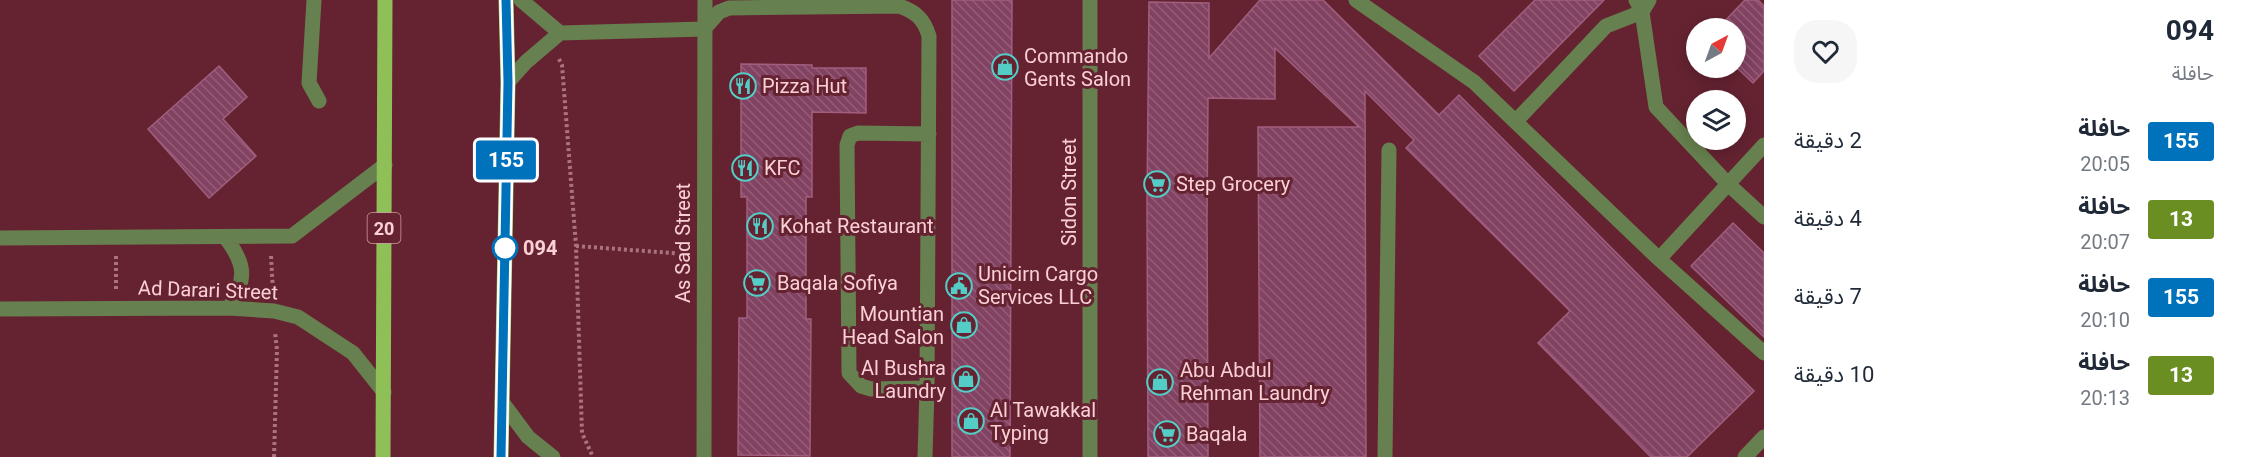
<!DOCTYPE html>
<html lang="ar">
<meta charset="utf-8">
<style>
:root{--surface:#fff;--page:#f6f6f7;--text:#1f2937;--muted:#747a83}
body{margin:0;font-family:Roboto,"Noto Sans Arabic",sans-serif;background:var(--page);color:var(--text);direction:rtl;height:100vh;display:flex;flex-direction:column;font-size:22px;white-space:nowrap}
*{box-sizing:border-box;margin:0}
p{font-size:20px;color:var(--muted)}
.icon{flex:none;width:33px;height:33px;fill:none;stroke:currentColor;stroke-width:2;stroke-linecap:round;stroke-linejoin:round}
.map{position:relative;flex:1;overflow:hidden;direction:ltr}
.sheet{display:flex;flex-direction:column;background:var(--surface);width:480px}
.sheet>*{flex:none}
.badge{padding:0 12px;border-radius:4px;font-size:21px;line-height:39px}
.needle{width:39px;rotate:41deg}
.buttons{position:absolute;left:1686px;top:18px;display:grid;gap:12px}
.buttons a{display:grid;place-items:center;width:60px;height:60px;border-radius:50%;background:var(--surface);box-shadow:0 3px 15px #0003;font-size:30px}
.map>.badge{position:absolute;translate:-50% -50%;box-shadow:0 0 0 3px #fff}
.round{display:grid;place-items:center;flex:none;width:63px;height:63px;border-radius:24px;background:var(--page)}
.head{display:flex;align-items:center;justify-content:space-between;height:102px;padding:0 30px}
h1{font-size:28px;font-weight:700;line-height:45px}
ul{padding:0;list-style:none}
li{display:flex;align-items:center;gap:18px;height:78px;padding:0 30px}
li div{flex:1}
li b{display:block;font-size:22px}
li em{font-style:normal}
li .badge{min-width:66px;font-weight:700;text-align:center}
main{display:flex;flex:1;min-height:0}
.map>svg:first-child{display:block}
.building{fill:url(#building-back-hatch);stroke:#a15e7e;stroke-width:1.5}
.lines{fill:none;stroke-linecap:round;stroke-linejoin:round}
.path{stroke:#aa737d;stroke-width:4;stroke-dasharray:3 3;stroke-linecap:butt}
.minor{stroke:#67804f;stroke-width:15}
.major{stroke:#8fc057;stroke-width:15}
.line-casing{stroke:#fff;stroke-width:14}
.line{stroke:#0072bc;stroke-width:9}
.stop-dot{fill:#fff;stroke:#0072bc;stroke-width:3}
.labels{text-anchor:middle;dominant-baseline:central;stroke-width:6;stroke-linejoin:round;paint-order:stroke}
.shield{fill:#652331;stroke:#ce9ca4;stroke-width:1.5}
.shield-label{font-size:18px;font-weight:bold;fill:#fbd0d5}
.poi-label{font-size:20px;fill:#fbd0d5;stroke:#652331;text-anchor:start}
.street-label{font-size:20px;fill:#fbd0d5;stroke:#652331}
.stop-label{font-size:20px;font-weight:bold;fill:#fbd0d5;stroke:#652331;text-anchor:start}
</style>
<main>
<section class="sheet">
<div class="head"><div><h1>094</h1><p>حافلة</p></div><a class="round"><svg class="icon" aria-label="heart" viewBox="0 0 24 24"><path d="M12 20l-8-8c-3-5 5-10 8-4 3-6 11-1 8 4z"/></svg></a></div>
<ul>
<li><span class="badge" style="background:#0072bc;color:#fff">155</span><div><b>حافلة</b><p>20:05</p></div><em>2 دقيقة</em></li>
<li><span class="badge" style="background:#6b8e23;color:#fff">13</span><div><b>حافلة</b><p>20:07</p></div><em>4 دقيقة</em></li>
<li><span class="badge" style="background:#0072bc;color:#fff">155</span><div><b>حافلة</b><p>20:10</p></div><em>7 دقيقة</em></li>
<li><span class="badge" style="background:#6b8e23;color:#fff">13</span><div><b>حافلة</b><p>20:13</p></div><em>10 دقيقة</em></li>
</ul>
</section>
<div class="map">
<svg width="1764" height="457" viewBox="0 0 1764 457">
<defs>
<pattern id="building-back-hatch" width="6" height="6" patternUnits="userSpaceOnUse" patternTransform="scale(1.5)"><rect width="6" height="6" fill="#824262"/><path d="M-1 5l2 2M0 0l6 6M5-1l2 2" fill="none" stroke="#955c78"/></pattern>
</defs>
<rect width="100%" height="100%" fill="#652331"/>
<!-- building -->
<path class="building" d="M952,0H1012L1010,457H952Z
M1260,0H1323L1439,115L1459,95L1754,391L1687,457H1651L1538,343L1570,311L1406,148L1414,140L1365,91L1366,457H1260L1258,127H1359L1275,48V99L1208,98L1207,216L1208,457H1148L1147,202L1149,2L1209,3V58Z
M1535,0H1604L1514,91L1479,56Z
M1745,0H1758L1764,6V71L1753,83L1736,67V28H1718Z
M741,64L812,65V68H866V113L812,112V197H806V319H811L810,456L738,455L739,318H747V197H741Z
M219,66L247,97L223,119L256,156L209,198L148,129Z
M1733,223L1764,253V337L1691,266Z"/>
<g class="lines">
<!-- path -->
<path class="path" d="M559,59L562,65L576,246L582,433L593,457
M576,246L686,254
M116,256V291
M271,256L273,291
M274,457L277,350L275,332"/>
<!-- minor -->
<path class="minor" d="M314,0L309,83L319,101
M521,0L560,33
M1356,0L1474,82L1659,259L1764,353
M1636,0L1642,12L1649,0
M508,82L526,62L560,33L704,29L719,12L729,8L899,6C915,11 924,19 929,36L927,388L925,457
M1516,121L1606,26L1642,12L1656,107L1728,184L1764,217
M225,237C246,264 247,279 229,308
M0,238L292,236L385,165
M1659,259L1764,145
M0,309L229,308L274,311L298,317L353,353L384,392
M927,388L871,389L861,386L849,373L847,145L850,136L858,133L929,134
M502,402L528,437L553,457
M704,457L705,0
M1090,457V0
M1385,457L1389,150
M1745,457L1764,437"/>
<!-- major -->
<path class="major" d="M383,457L385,0
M501,457L508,82L506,0"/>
</g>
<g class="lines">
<!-- line casing -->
<g class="line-casing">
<path id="line" d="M501,457L508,82L506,0"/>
</g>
<!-- line -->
<use href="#line" class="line"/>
</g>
<!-- icons -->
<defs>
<g id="shop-ring" transform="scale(1.35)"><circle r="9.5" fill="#652331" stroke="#54cdc7" stroke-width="1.5"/><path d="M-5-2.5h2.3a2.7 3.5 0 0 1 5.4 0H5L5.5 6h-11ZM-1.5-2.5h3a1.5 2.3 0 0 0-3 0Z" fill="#54cdc7"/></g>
<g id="restaurant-ring" transform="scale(1.35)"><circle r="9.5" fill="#652331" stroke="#54cdc7" stroke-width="1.5"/><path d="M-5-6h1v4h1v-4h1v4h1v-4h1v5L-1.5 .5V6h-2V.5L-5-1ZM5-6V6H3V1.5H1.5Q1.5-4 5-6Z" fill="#54cdc7"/></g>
<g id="supermarket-ring" transform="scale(1.35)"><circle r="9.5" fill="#652331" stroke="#54cdc7" stroke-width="1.5"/><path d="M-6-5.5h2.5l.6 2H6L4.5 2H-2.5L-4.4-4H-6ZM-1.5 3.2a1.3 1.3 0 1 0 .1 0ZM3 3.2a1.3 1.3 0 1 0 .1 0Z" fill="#54cdc7"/></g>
<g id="civic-ring" transform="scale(1.35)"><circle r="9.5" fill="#652331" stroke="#54cdc7" stroke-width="1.5"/><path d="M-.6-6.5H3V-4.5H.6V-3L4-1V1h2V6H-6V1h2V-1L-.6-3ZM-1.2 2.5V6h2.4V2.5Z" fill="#54cdc7"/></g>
</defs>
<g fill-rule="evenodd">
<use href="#shop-ring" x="1005" y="67"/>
<use href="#restaurant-ring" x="743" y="86"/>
<use href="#restaurant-ring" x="745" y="168"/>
<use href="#supermarket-ring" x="1157" y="184"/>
<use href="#restaurant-ring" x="760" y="226"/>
<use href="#supermarket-ring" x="757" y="283"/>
<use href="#civic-ring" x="959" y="286"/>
<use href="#shop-ring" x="964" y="325"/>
<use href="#shop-ring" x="966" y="379"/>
<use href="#shop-ring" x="1160" y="382"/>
<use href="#shop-ring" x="971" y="421"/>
<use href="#supermarket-ring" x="1167" y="434"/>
</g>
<!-- markers -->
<circle class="stop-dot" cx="505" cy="248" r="12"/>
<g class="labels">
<!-- shield labels -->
<rect class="shield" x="367.5" y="213" width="33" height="30" rx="4.5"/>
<g class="shield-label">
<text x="384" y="228">20</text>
</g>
<!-- poi labels -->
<g class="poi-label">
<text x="1024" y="56">Commando<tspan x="1024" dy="23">Gents Salon</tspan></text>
<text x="762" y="86">Pizza Hut</text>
<text x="764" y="168">KFC</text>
<text x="1176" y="184">Step Grocery</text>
<text x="780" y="226">Kohat Restaurant</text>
<text x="978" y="274">Unicirn Cargo<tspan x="978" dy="23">Services LLC</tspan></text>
<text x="777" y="283">Baqala Sofiya</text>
<text x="944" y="314" text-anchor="end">Mountian<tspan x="944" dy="23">Head Salon</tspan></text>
<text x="946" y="368" text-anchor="end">Al Bushra<tspan x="946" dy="23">Laundry</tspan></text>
<text x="1180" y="370">Abu Abdul<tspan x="1180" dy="23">Rehman Laundry</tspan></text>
<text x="990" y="410">Al Tawakkal<tspan x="990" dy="23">Typing</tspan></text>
<text x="1186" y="434">Baqala</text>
</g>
<!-- street labels -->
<g class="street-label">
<text transform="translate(1069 192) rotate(-90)">Sidon Street</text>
<text transform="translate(683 243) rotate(-90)">As Sad Street</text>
<text transform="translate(208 290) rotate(2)">Ad Darari Street</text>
</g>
<!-- stop labels -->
<g class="stop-label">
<text x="523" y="248">094</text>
</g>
</g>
</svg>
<div class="buttons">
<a><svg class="needle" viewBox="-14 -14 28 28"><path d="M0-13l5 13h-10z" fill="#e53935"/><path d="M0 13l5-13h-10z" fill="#747a83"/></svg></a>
<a><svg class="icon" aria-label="layers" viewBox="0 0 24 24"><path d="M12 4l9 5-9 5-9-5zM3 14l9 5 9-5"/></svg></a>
</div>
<b class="badge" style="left:506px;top:160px;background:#0072bc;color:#fff">155</b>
</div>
</main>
